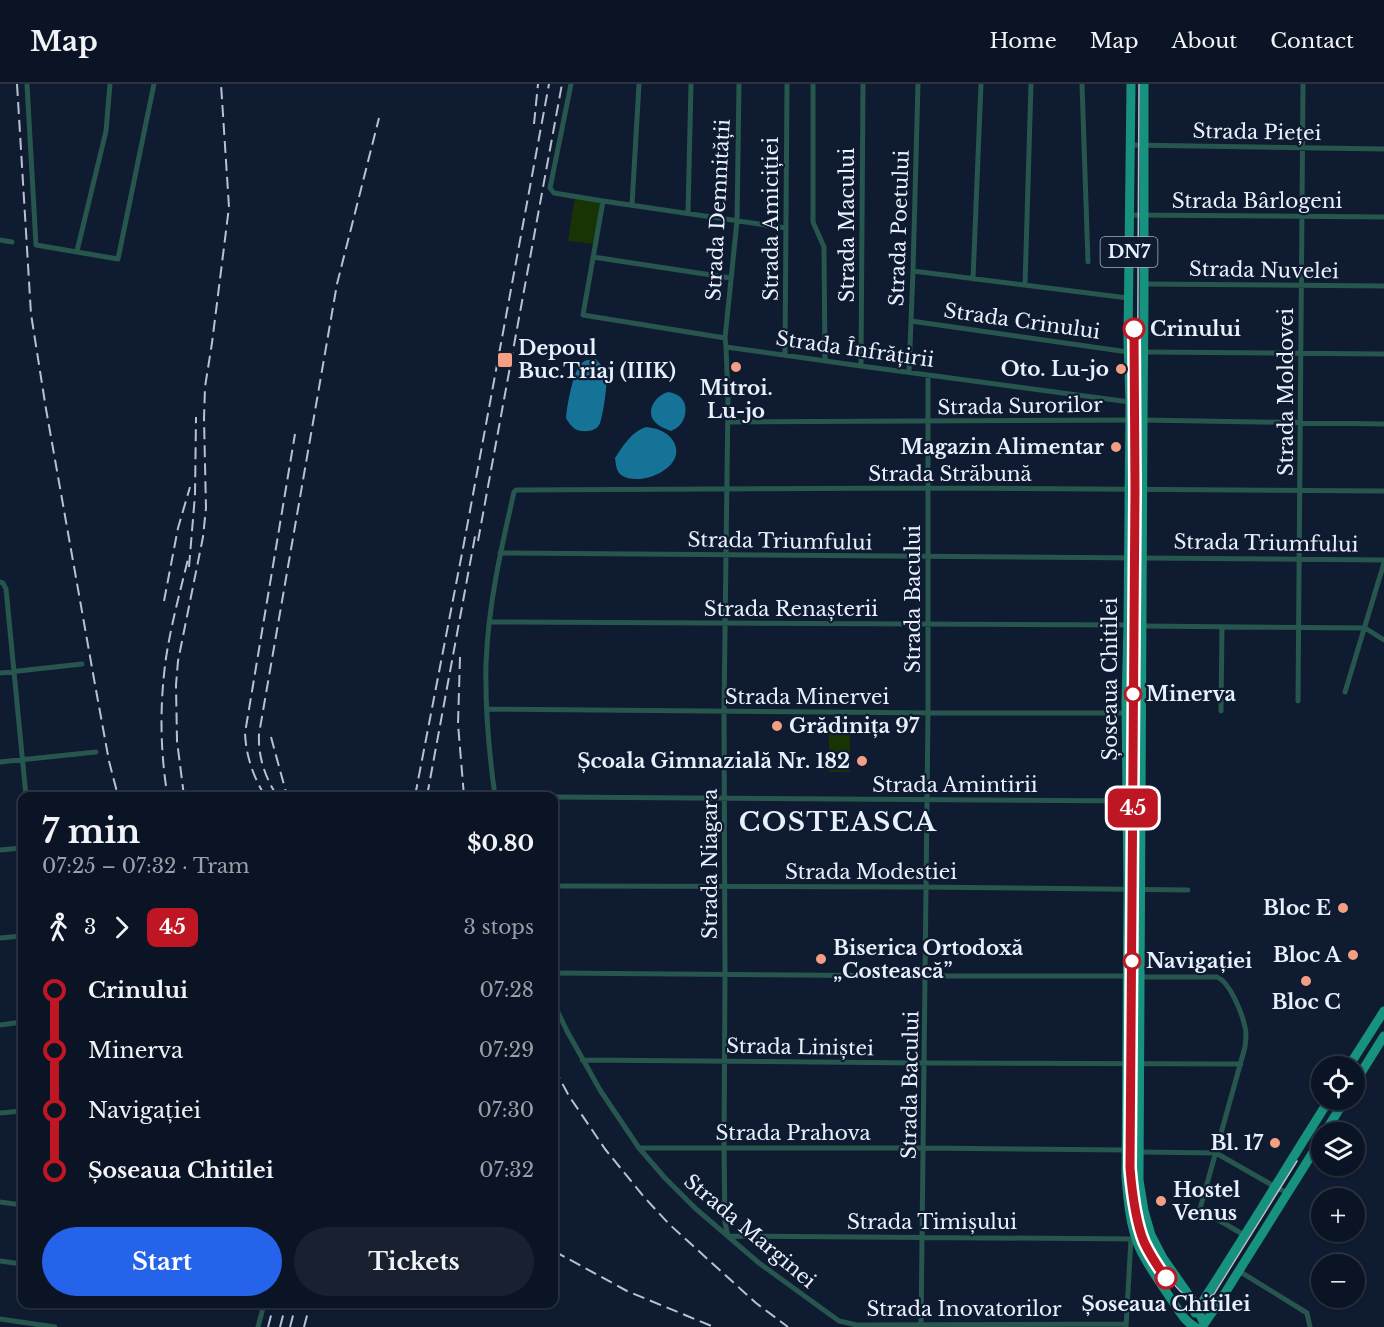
<!DOCTYPE html>
<meta charset="utf-8">
<style>
:root{--surface:#0b1424;--page:#192131;--text:#f1f3f6;--muted:#9a9ea6;--line:#2b3341;--accent:#2563eb}
body{margin:0;font-family:"Libre Baskerville",serif;background:var(--page);color:var(--text);height:100vh;display:flex;flex-direction:column;font-size:22px;white-space:nowrap}
*{box-sizing:border-box;margin:0}
p{font-size:20px;color:var(--muted)}
.icon{flex:none;width:33px;height:33px;fill:none;stroke:currentColor;stroke-width:2;stroke-linecap:round;stroke-linejoin:round}
.map{position:relative;flex:1;overflow:hidden}
.sheet{position:absolute;left:18px;top:708px;width:540px;height:516px;display:flex;flex-direction:column;background:var(--surface);border-radius:12px;box-shadow:0 2px 4px #0004,0 0 0 2px var(--line)}
.sheet>*{flex:none}
.badge{padding:0 12px;border-radius:9px;font-size:21px;line-height:39px}
.fabs{position:absolute;left:1311px;top:972px;display:grid;gap:12px}
.fabs a{display:grid;place-items:center;width:54px;height:54px;border-radius:50%;background:var(--surface);box-shadow:0 2px 4px #0004,0 0 0 2px var(--line);font-size:30px}
.map>.badge{position:absolute;translate:-50% -50%;box-shadow:0 0 0 3px #fff}
.legs{display:flex;align-items:center;gap:9px;height:66px;padding:0 24px;font-size:20px}
.legs p{margin-inline-start:auto}
.summary{display:flex;align-items:center;justify-content:space-between;height:102px;padding:0 24px}
h1{font-size:33px;font-weight:700;line-height:45px}
.primary-button{display:flex;gap:12px;margin-top:auto;padding:12px 24px}
.primary-button a{flex:1;height:69px;border-radius:36px;background:var(--accent);color:#fff;font-size:24px;font-weight:700;line-height:69px;text-align:center}
.primary-button a+a{background:var(--page);color:var(--text)}
ul{padding:0 24px;list-style:none}
li{display:flex;align-items:center;gap:21px;height:60px;font-size:22px}
li i{display:grid;place-items:center;width:9px;height:100%;margin:0 8px;background:currentColor}
li i::after{content:'';width:15px;height:15px;margin:-8px;border:4px solid;border-radius:50%;background:var(--surface)}
li p{margin-inline-start:auto}
li:first-child i{background:linear-gradient(#0000 50%,currentColor 0)}
li:last-child i{background:linear-gradient(currentColor 50%,#0000 0)}
header{display:flex;align-items:center;gap:36px;box-sizing:border-box;height:84px;padding:0 30px;background:var(--surface);border-bottom:2px solid var(--line)}
header strong{font-size:28px}
nav{display:flex;gap:33px;margin-inline-start:auto;font-size:21px}
.map>svg:first-child{display:block}
.green{fill:#193404}
.water{fill:#147396}
.lines{fill:none;stroke-linecap:round;stroke-linejoin:round}
.minor{stroke:#26564d;stroke-width:5}
.primary{stroke:#16927f;stroke-width:9}
.tram{stroke:#b9c1d0;stroke-width:1.5}
.rail{stroke:#b9c1d0;stroke-width:2;stroke-dasharray:12 6;stroke-linecap:butt}
.line-1-casing{stroke:#fff;stroke-width:14}
.line-1{stroke:#be1622;stroke-width:9}
.stop-1-dot{fill:#fff;stroke:#be1622;stroke-width:3}
.poi-dot{fill:#f39f83;stroke:#0f1b30;stroke-width:2}
.labels{text-anchor:middle;dominant-baseline:central;stroke-width:4.5;stroke-linejoin:round;paint-order:stroke}
.shield{fill:#0f1b30;stroke:#a8b0c0;stroke-width:1.5}
.shield-label{font-size:18px;font-weight:bold;fill:#e9f0fd}
.street-label{font-size:20px;fill:#e9f0fd;stroke:#0f1b30}
.stop-label{font-size:20px;font-weight:bold;fill:#e9f0fd;stroke:#0f1b30;text-anchor:start}
.poi-label{font-size:20px;font-weight:bold;fill:#e9f0fd;stroke:#0f1b30;text-anchor:end}
.district-label{font-size:26px;font-weight:bold;letter-spacing:1.5px;fill:#e9f0fd;stroke:#0f1b30}
</style>
<header>
<strong>Map</strong>
<nav><a>Home</a><a>Map</a><a>About</a><a>Contact</a></nav>
</header>
<div class="map">
<svg width="1384" height="1243" viewBox="0 0 1384 1243">
<rect width="100%" height="100%" fill="#0f1b30"/>
<!-- green -->
<path class="green" d="M575,112L603,117L595,160L568,157Z
M829,638H850V688H829Z"/>
<!-- water -->
<path class="water" d="M596,275C600,280 605,285 606,291C608,299 603,331 600,339C597,348 583,349 575,345C571,342 568,338 566,334C567,322 573,286 582,279C586,275 591,276 596,275Z
M669,308C673,309 679,311 682,315C688,321 686,336 679,342C677,344 673,346 671,347C666,345 660,343 656,339C644,328 656,310 669,308Z
M646,343C656,344 665,347 671,354C693,381 641,405 621,391C616,387 616,380 615,374C623,362 631,348 646,343Z"/>
<g class="lines">
<!-- minor -->
<path class="minor" d="M27,0L36,161L118,175L154,0
M571,0L550,104L554,109L603,117L786,144
M813,0V138L824,163L825,277
M1082,0L1088,178
M1131,61L1384,65
M603,117L583,231L725,254L726,263L861,282L1130,318
M632,121L639,0
M688,129L691,0
M1130,131L1384,133
M0,156L12,158
M77,167L106,47L110,0
M593,173L731,194
M913,187L1128,214
M973,195L981,0
M1144,200L1384,202
M1025,201L1031,0
M911,237L1128,268
M725,254L737,137L739,0
M726,263L728,315L724,627L725,890L724,1064L725,1139L728,1152L1136,1155
M1144,268L1384,270
M785,271L787,0
M861,282L863,0
M909,288L913,187L918,0
M728,338L1143,336L1384,340
M500,469L1384,476
M0,498L3,499L6,505L26,712
M490,538L1128,541
M1142,542L1365,544L1384,556
M0,589L82,580
M1345,608L1384,479
M1298,617L1303,0
M487,625L933,629H1126
M1221,627L1222,543
M0,678L96,668
M495,712C489,669 485,625 486,580C488,522 501,465 514,408L516,406L928,404L1384,407
M554,713L1141,717
M0,766L22,764
M554,802L919,803L1188,806
M0,854L22,852
M554,889L926,892H1127
M1141,893H1217C1230,898 1242,929 1245,943C1247,949 1246,956 1245,963L1200,1125L1244,1151
M554,920L567,947L600,1006L639,1064L665,1094L695,1124L759,1179L839,1237L857,1241L1126,1240
M0,941L22,938
M582,976L920,979L1241,980
M0,1029L22,1027
M639,1064H924L1126,1066
M1139,1068L1216,1069L1279,1105L1287,1108
M0,1118L22,1121
M0,1177L22,1180
M1239,1187L1307,1229L1310,1243
M0,1235L55,1243
M258,1243L264,1220
M921,1243L928,629V291
M1126,1243L1131,1155"/>
<!-- primary -->
<path class="primary" d="M1131,0L1128,256L1130,318L1128,541L1126,618L1128,805L1126,1093C1128,1117 1130,1141 1139,1163C1147,1181 1160,1198 1171,1215C1178,1225 1184,1237 1195,1243
M1144,0V217L1143,336L1139,1096L1144,1127L1151,1151L1163,1174L1193,1217L1204,1239
M1349,982L1384,927
M1354,1000L1384,952
M1325,1048L1345,1016
M1195,1229C1241,1159 1284,1087 1329,1016
M1202,1243L1220,1217L1322,1054"/>
<!-- tram -->
<path class="tram" d="M1139,0L1134,1046C1134,1067 1133,1087 1135,1107C1138,1122 1140,1138 1145,1153C1149,1163 1155,1172 1161,1181C1173,1200 1189,1228 1214,1210L1297,1077"/>
<!-- rail -->
<path class="rail" d="M17,0L31,230L46,325L94,595L109,677L118,712
M534,40L538,0
M478,457L562,0
M189,483L195,411L196,333
M164,517L178,444L190,403
M460,573L458,640L464,712
M271,653L287,712
M166,702C160,660 160,617 166,574C171,541 180,508 188,475
M184,712L177,657L176,601L178,577L203,453L206,424L204,335L205,303L212,259L229,123L221,0
M265,712C253,692 246,672 245,649L295,350
M277,712C265,693 258,673 259,650L337,200L379,34
M415,712L464,459L549,0
M427,712L476,447
M554,984L569,1012L605,1065L644,1113L669,1140L756,1219L788,1243
M554,1167L627,1207L714,1243
M268,1243L274,1220
M280,1243L286,1220
M290,1243L296,1220
M304,1243L310,1220"/>
</g>
<g class="lines">
<!-- line-1 casing -->
<g class="line-1-casing">
<path id="line-1" d="M1134,245L1135,406L1130,1084C1132,1108 1135,1136 1144,1158C1150,1171 1158,1183 1166,1194"/>
</g>
<!-- line-1 -->
<use href="#line-1" class="line-1"/>
</g>
<!-- markers -->
<g class="stop-1-dot">
<circle cx="1134" cy="245" r="10"/>
<circle cx="1133" cy="610" r="8"/>
<circle cx="1132" cy="877" r="8"/>
<circle cx="1166" cy="1194" r="10"/>
</g>
<g class="poi-dot">
<rect x="497" y="268" width="16" height="16" rx="3"/>
<circle cx="736" cy="283" r="6"/>
<circle cx="1121" cy="285" r="6"/>
<circle cx="1116" cy="363" r="6"/>
<circle cx="777" cy="642" r="6"/>
<circle cx="862" cy="677" r="6"/>
<circle cx="1343" cy="824" r="6"/>
<circle cx="1353" cy="871" r="6"/>
<circle cx="821" cy="875" r="6"/>
<circle cx="1306" cy="897" r="6"/>
<circle cx="1275" cy="1059" r="6"/>
<circle cx="1161" cy="1117" r="6"/>
</g>
<g class="labels">
<!-- shield labels -->
<rect class="shield" x="1100.5" y="153" width="57" height="30" rx="4.5"/>
<g class="shield-label">
<text x="1129" y="168">DN7</text>
</g>
<!-- street labels -->
<g class="street-label">
<text transform="translate(1257 48) rotate(1)">Strada Pieței</text>
<text x="1257" y="117">Strada Bârlogeni</text>
<text transform="translate(718 126) rotate(-87)">Strada Demnității</text>
<text transform="translate(771 135) rotate(-90)">Strada Amiciției</text>
<text transform="translate(847 141) rotate(-90)">Strada Macului</text>
<text transform="translate(899 144) rotate(-88)">Strada Poetului</text>
<text transform="translate(1264 186) rotate(1)">Strada Nuvelei</text>
<text transform="translate(1022 237) rotate(8)">Strada Crinului</text>
<text transform="translate(855 265) rotate(8)">Strada Înfrățirii</text>
<text transform="translate(1286 308) rotate(-90)">Strada Moldovei</text>
<text transform="translate(1020 322) rotate(-1)">Strada Surorilor</text>
<text x="950" y="390">Strada Străbună</text>
<text transform="translate(780 457) rotate(1)">Strada Triumfului</text>
<text transform="translate(1266 459) rotate(1)">Strada Triumfului</text>
<text transform="translate(913 515) rotate(-90)">Strada Bacului</text>
<text x="791" y="525">Strada Renașterii</text>
<text transform="translate(1110 595) rotate(-90)">Șoseaua Chitilei</text>
<text x="807" y="613">Strada Minervei</text>
<text x="955" y="701">Strada Amintirii</text>
<text transform="translate(710 780) rotate(-90)">Strada Niagara</text>
<text x="871" y="788">Strada Modestiei</text>
<text transform="translate(800 963) rotate(1)">Strada Liniștei</text>
<text transform="translate(910 1001) rotate(-89)">Strada Bacului</text>
<text x="793" y="1049">Strada Prahova</text>
<text x="932" y="1138">Strada Timișului</text>
<text transform="translate(750 1147) rotate(40)">Strada Marginei</text>
<text x="964" y="1225">Strada Inovatorilor</text>
</g>
<!-- stop labels -->
<g class="stop-label">
<text x="1150" y="245">Crinului</text>
<text x="1146" y="610">Minerva</text>
<text x="1146" y="877">Navigației</text>
<text x="1166" y="1220" text-anchor="middle">Șoseaua Chitilei</text>
</g>
<!-- poi labels -->
<g class="poi-label">
<text x="518" y="264" text-anchor="start">Depoul<tspan x="518" dy="23">Buc.Triaj (IIIK)</tspan></text>
<text x="1109" y="285">Oto. Lu-jo</text>
<text x="736" y="304" text-anchor="middle">Mitroi.<tspan x="736" dy="23">Lu-jo</tspan></text>
<text x="1104" y="363">Magazin Alimentar</text>
<text x="789" y="642" text-anchor="start">Grădinița 97</text>
<text x="850" y="677">Școala Gimnazială Nr. 182</text>
<text x="1331" y="824">Bloc E</text>
<text x="833" y="864" text-anchor="start">Biserica Ortodoxă<tspan x="833" dy="23">„Costească”</tspan></text>
<text x="1341" y="871">Bloc A</text>
<text x="1306" y="918" text-anchor="middle">Bloc C</text>
<text x="1263" y="1059">Bl. 17</text>
<text x="1173" y="1106" text-anchor="start">Hostel<tspan x="1173" dy="23">Venus</tspan></text>
</g>
<!-- district labels -->
<g class="district-label">
<text x="838" y="738">COSTEASCA</text>
</g>
</g>
</svg>
<div class="fabs">
<a><svg class="icon" aria-label="locate" viewBox="0 0 24 24"><circle cx="12" cy="12" r="6"/><path d="M12 2v4M12 18v4M2 12h4M18 12h4"/></svg></a>
<a><svg class="icon" aria-label="layers" viewBox="0 0 24 24"><path d="M12 4l9 5-9 5-9-5zM3 14l9 5 9-5"/></svg></a>
<a>+</a>
<a>−</a>
</div>
<b class="badge" style="left:1133px;top:724px;background:#be1622;color:#fff">45</b>
<section class="sheet">
<div class="summary"><div><h1>7 min</h1><p>07:25 – 07:32 · Tram</p></div><b>$0.80</b></div>
<div class="legs"><svg class="icon" aria-label="walk" viewBox="0 0 24 24"><circle cx="13" cy="4" r="2"/><path d="M13 8l-2 6 4 7M11 14l-3 7M7 12l3-4h3l4 4"/></svg>3<svg class="icon" aria-label="forward" viewBox="0 0 24 24"><path d="M9 5l7 7-7 7"/></svg><b class="badge" style="background:#be1622;color:#fff">45</b><p>3 stops</p></div>
<ul>
<li><i style="color:#be1622"></i><b>Crinului</b><p>07:28</p></li>
<li><i style="color:#be1622"></i><span>Minerva</span><p>07:29</p></li>
<li><i style="color:#be1622"></i><span>Navigației</span><p>07:30</p></li>
<li><i style="color:#be1622"></i><b>Șoseaua Chitilei</b><p>07:32</p></li>
</ul>
<div class="primary-button"><a>Start</a><a>Tickets</a></div>
</section>
</div>
